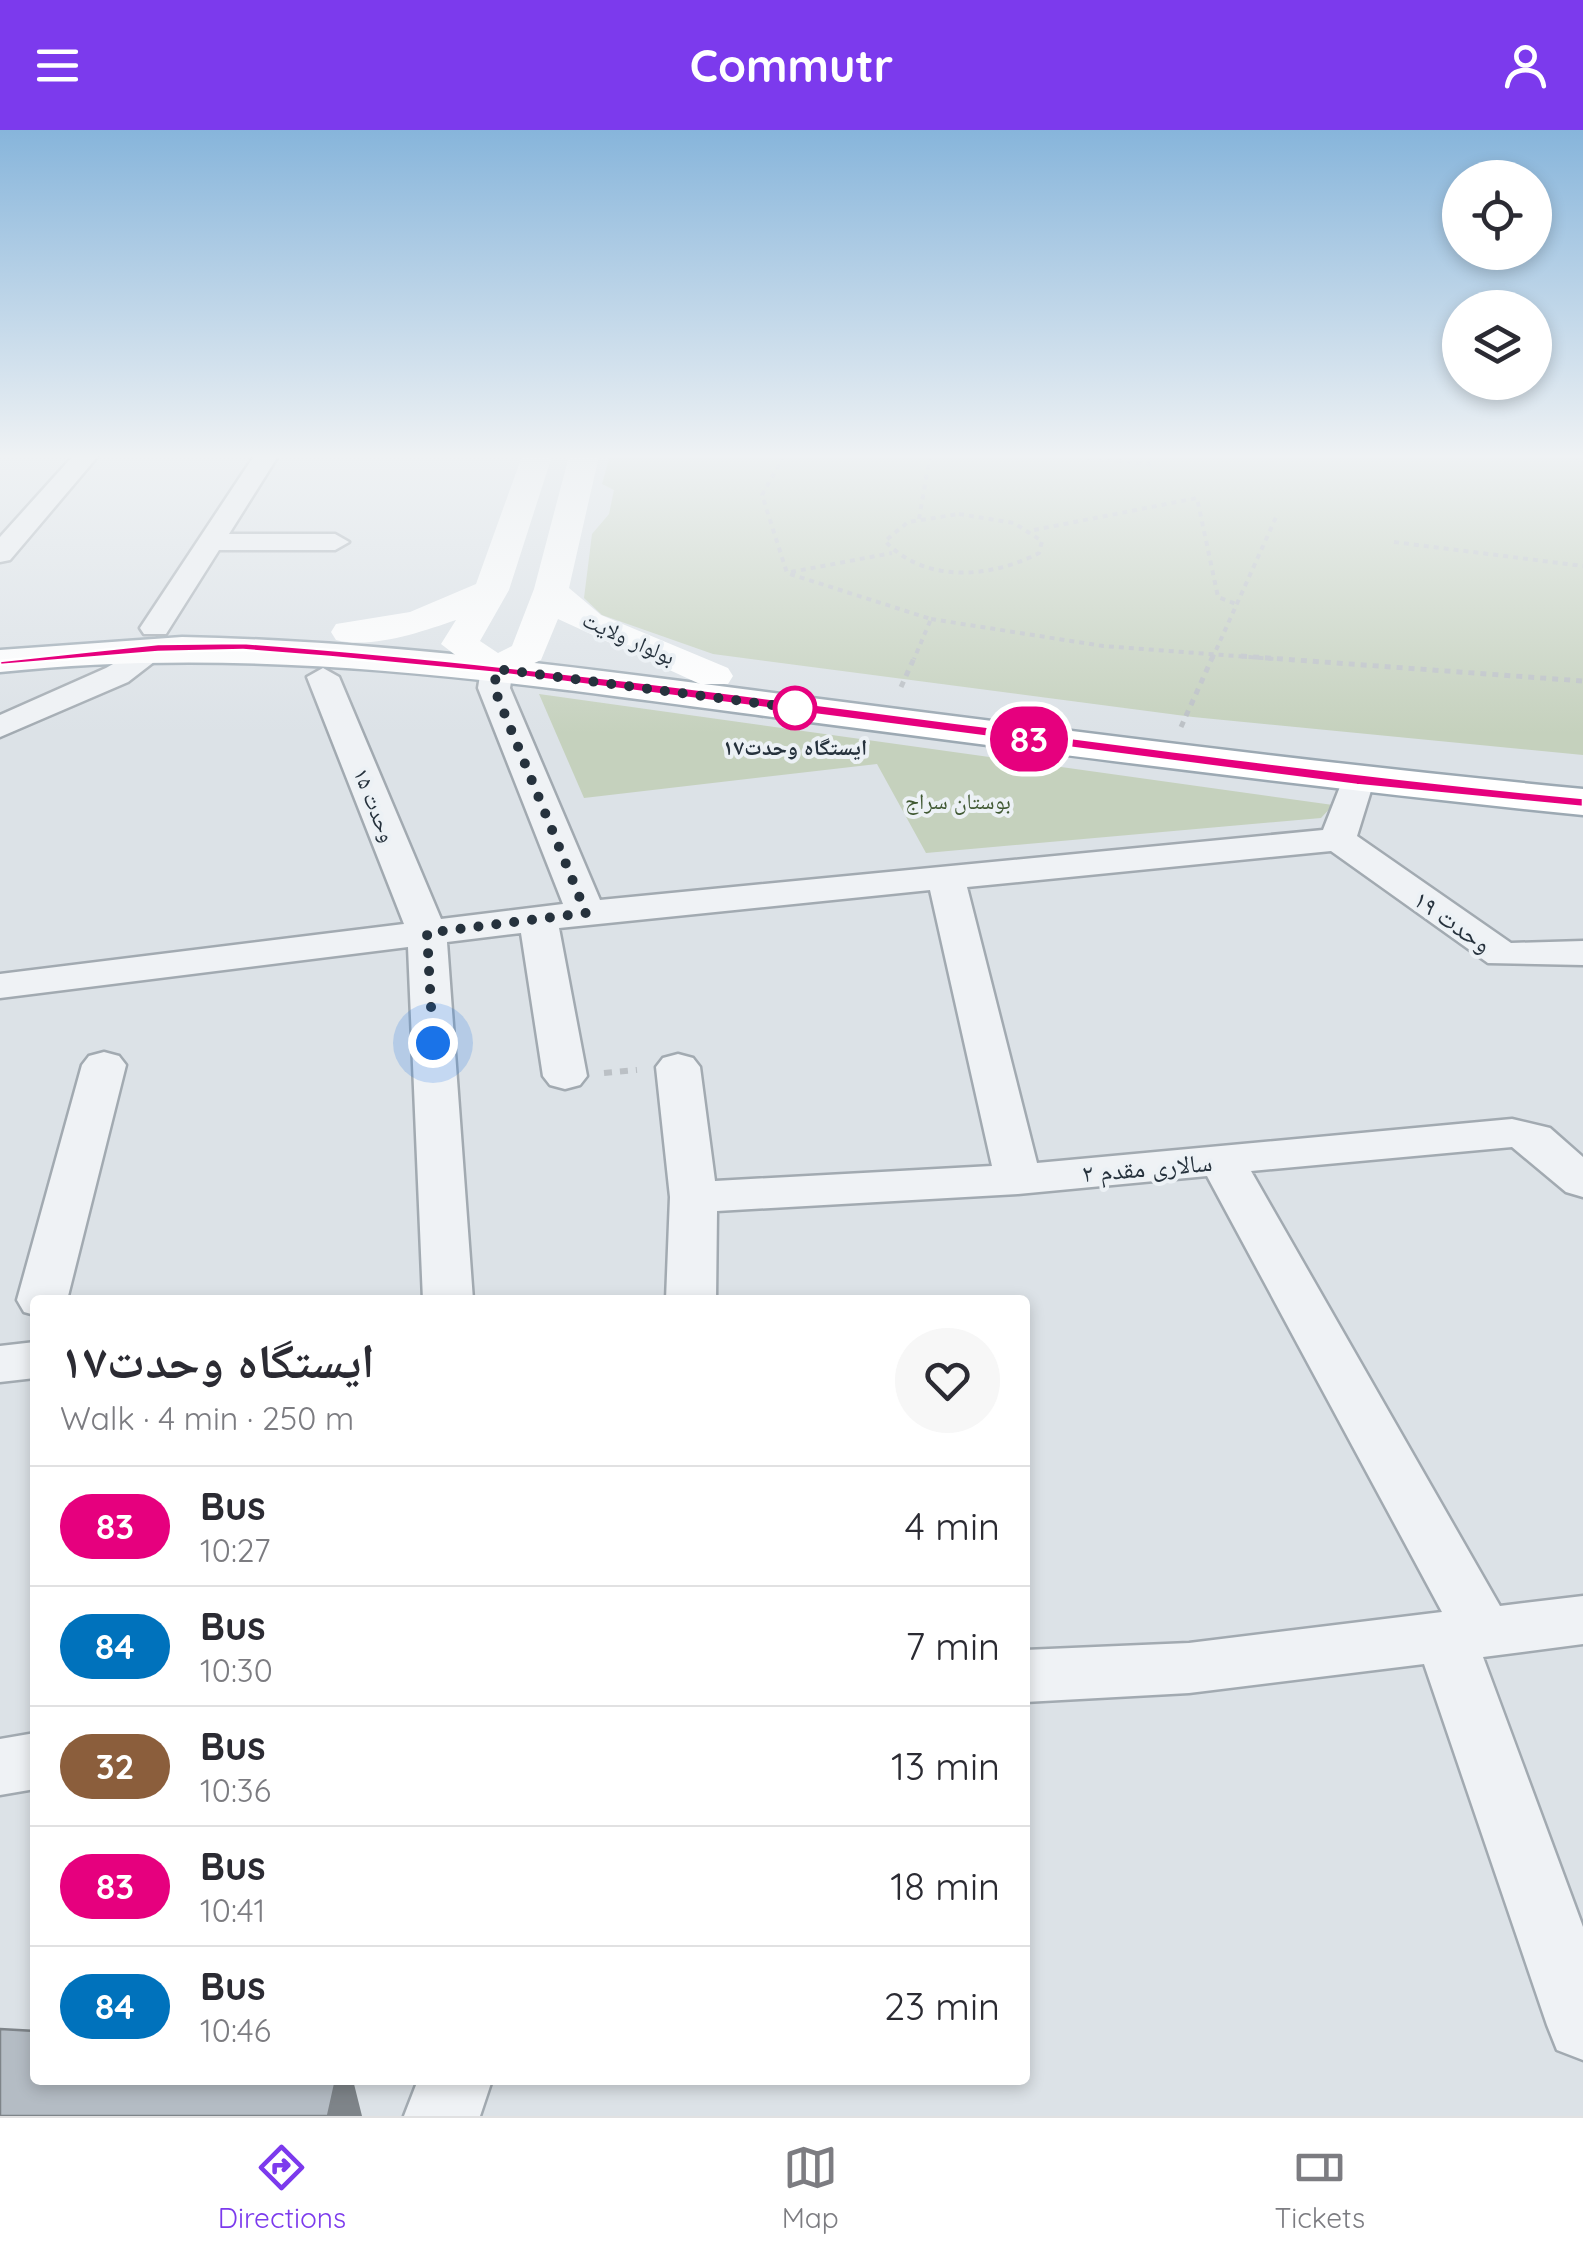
<!DOCTYPE html>
<meta charset="utf-8">
<style>
:root{--surface:#fff;--page:#f7f7f7;--text:#2b2b33;--muted:#7c7c81;--line:#e1e1e2;--accent:#7c3aed}
body{margin:0;font-family:Quicksand,"Noto Naskh Arabic",sans-serif;background:var(--page);color:var(--text);height:100vh;display:flex;flex-direction:column;font-size:38px;white-space:nowrap}
*{box-sizing:border-box;margin:0}
p{font-size:32px;color:var(--muted)}
.icon{flex:none;width:55px;height:55px;fill:none;stroke:currentColor;stroke-width:2;stroke-linecap:round;stroke-linejoin:round}
.map{position:relative;flex:1;overflow:hidden}
.drawer{position:absolute;left:30px;top:1165px;width:1000px;height:790px;display:flex;flex-direction:column;background:var(--surface);border-radius:10px;box-shadow:0 5px 15px #0003}
.drawer>*{flex:none}
.badge{padding:0 20px;border-radius:32px;font-size:35px;line-height:65px}
.fabs{position:absolute;left:1442px;top:30px;display:grid;gap:20px}
.fabs a{display:grid;place-items:center;width:110px;height:110px;border-radius:50%;background:var(--surface);box-shadow:0 5px 15px #0003;font-size:50px}
.you{position:absolute;width:50px;height:50px;margin:-25px;border:8px solid #fff;border-radius:50%;background:#1a73e8;box-shadow:0 0 0 15px #1a73e833}
.map>.badge{position:absolute;translate:-50% -50%;box-shadow:0 0 0 5px #fff}
.round{display:grid;place-items:center;flex:none;width:105px;height:105px;border-radius:52px;background:var(--page)}
.summary{display:flex;align-items:center;justify-content:space-between;height:170px;padding:0 30px}
h1{font-size:48px;font-weight:700;line-height:75px}
ul{padding:0;list-style:none}
li{display:flex;align-items:center;gap:30px;height:120px;padding:0 30px;border-top:2px solid var(--line)}
li div{flex:1}
li b{display:block;font-size:38px}
li em{font-style:normal}
li .badge{min-width:110px;font-weight:700;text-align:center}
header{display:flex;justify-content:space-between;align-items:center;height:130px;padding:0 30px;background:var(--accent);color:#fff;font-size:45px;font-weight:700}
.tab-bar{display:flex;justify-content:space-around;align-items:center;height:140px;border-top:2px solid var(--line);background:var(--surface);font-size:28px;color:var(--muted)}
.tab-bar a{display:grid;justify-items:center;gap:5px}
.tab-bar .on{color:var(--accent)}
.map>svg:first-child{display:block}
.green{fill:#c5d1bd}
.lines{fill:none;stroke-linecap:round;stroke-linejoin:round}
.minor-casing{stroke:#a2aab1;stroke-width:5}
.primary-casing{stroke:#9ca9b3;stroke-width:5}
.path-far2{stroke:#bbc0c5;stroke-width:4;stroke-dasharray:5 5;stroke-linecap:butt}
.path-far1{stroke:#bbc0c5;stroke-width:5;stroke-dasharray:6 6;stroke-linecap:butt}
.path{stroke:#bbc0c5;stroke-width:6;stroke-dasharray:8 8;stroke-linecap:butt}
.minor{fill:#eff2f5;fill-rule:evenodd}
.secondary{fill:#fff;fill-rule:evenodd}
.primary{fill:#fff;fill-rule:evenodd}
.shaded-wall{fill:#7e8489}
.building{fill:#b4bcc4;stroke:#7e8489;stroke-width:2.5}
.line{fill:#e6007e;stroke:#fff;stroke-width:2.5}
.walk{stroke:#26323d;stroke-width:10;stroke-dasharray:0 18}
.stop-dot{fill:#fff;stroke:#e6007e;stroke-width:5}
.labels{text-anchor:middle;dominant-baseline:central;stroke-width:8;stroke-linejoin:round;paint-order:stroke}
.far-street-label{font-size:22px;fill:#26323d;stroke:#ecf1f5}
.far-stop-label{font-size:22px;font-weight:bold;fill:#26323d;stroke:#ecf1f5}
.far-park-label{font-size:22px;fill:#405933;stroke:#ecf1f5}
.street-label{font-size:25px;fill:#26323d;stroke:#ecf1f5}
</style>
<header><svg class="icon" aria-label="menu" viewBox="0 0 24 24"><path d="M4 6h16M4 12h16M4 18h16"/></svg>Commutr<svg class="icon" aria-label="person" viewBox="0 0 24 24"><circle cx="12" cy="8" r="4"/><path d="M4 21q1-7 8-7t8 7"/></svg></header>
<div class="map">
<svg width="1583" height="1986" viewBox="0 0 1583 1986">
<rect width="100%" height="100%" fill="#dce2e7"/>
<!-- green -->
<path class="green" d="M610,326H1583V625L1193,587L713,524L602,485L584,468L592,404L609,384L614,360L602,354Z
M539,564L1333,675L1321,688L926,723L877,634L584,668Z"/>
<g class="lines">
<!-- minor casing -->
<g class="minor-casing">
<path id="minor" d="M73,326H98L10,430L0,432V407Z
M254,326H278L229,404H335L349,412L335,420H219L166,504H144L140,498Z
M157,509L172,518L128,552L0,607V585L106,538Z
M497,530L513,539L510,558L600,770L1323,700L1345,644H1369L1374,651L1357,706L1511,813L1583,811V835L1488,833L1331,721L967,757L1037,1033L1512,989L1550,998L1583,1027V1067L1566,1062L1512,1017L1251,1041L1500,1476L1583,1466V1514L1483,1527L1583,1797V1930L1557,1920L1547,1895L1424,1534L1189,1563L1025,1572V1520L1189,1513L1442,1482L1207,1046L1018,1064L717,1081L716,1170H666L670,1067L656,937L663,928L678,924L693,928L700,937L715,1051L992,1036L930,760L559,798L587,946L580,955L565,959L550,955L543,946L521,803L447,812L473,1170H423L408,817L0,868V844L404,794L307,547L323,538L339,547L441,789L563,774L478,558L481,539Z
M104,922L119,926L126,935L67,1170H35V1185L24,1182L17,1170L82,935L89,926Z
M35,1212V1248L0,1252V1216Z
M35,1603V1659L0,1665V1609Z
M418,1950H492L480,1986H404Z"/>
</g>
<!-- primary casing -->
<g class="primary-casing">
<path id="primary" d="M182,507C393,511 602,541 812,568C1068,601 1325,634 1583,659V685C1315,658 1048,623 780,588C517,553 266,514 0,542V520Z"/>
</g>
<!-- path-far2 -->
<path class="path-far2" d="M784,326L762,365L787,443L931,489L914,529
M1067,326L1151,334
M1574,326L1583,331
M959,384L1014,393L1042,411L1039,423C991,448 925,454 885,411L908,392Z
M919,389L930,326
M1034,400L1197,368L1218,467L1236,474
M1394,412L1583,436
M791,442L892,423
M931,489L1103,516L1275,529
M1212,529L1277,385"/>
<!-- path-far1 -->
<path class="path-far1" d="M1241,526L1583,551
M901,557L915,526
M1181,597L1213,526"/>
<!-- path -->
<path class="path" d="M604,943L637,940"/>
<!-- minor -->
<use href="#minor" class="minor"/>
<!-- secondary -->
<path class="secondary" d="M522,326H552L509,460L480,511L498,523L512,516L534,459L569,326H599L569,458L601,485L728,538L733,546L728,554H700L558,489L541,530L497,550L484,547L441,514L456,490C421,502 373,519 336,510L331,502L336,494L410,482L476,454Z"/>
<!-- primary -->
<use href="#primary" class="primary"/>
</g>
<!-- shaded-wall -->
<path class="shaded-wall" d="M336,1950H353L362,1986H328Z"/>
<!-- building -->
<path class="building" d="M0,1899L35,1901V1950H336L328,1986H0Z"/>
<!-- sky -->
<linearGradient id="sky" x2="0" y2="1"><stop stop-color="#87b5db"/><stop offset="0.54" stop-color="#eff2f4"/><stop offset="1" stop-color="#eff2f4" stop-opacity="0"/></linearGradient>
<rect width="1583" height="604" fill="url(#sky)"/>
<!-- line -->
<path class="line" d="M243,513C691,546 1135,626 1583,668V677L1357,655L497,543L330,527L243,520L158,522L0,535V531L158,514Z"/>
<g class="lines">
<!-- walk -->
<path class="walk" d="M433,913L427,803L586,783L494,558L497,539L795,578"/>
</g>
<!-- markers -->
<circle class="stop-dot" cx="795" cy="578" r="20"/>
<g class="labels">
<!-- far-street labels -->
<g class="far-street-label">
<text transform="translate(629 508) rotate(24)">بولوار ولایت</text>
<text transform="translate(375 675) rotate(68)">وحدت ۱۵</text>
</g>
<!-- far-stop labels -->
<g class="far-stop-label">
<text x="795" y="617">ایستگاه وحدت۱۷</text>
</g>
<!-- far-park labels -->
<g class="far-park-label">
<text x="958" y="671">بوستان سراج</text>
</g>
<!-- street labels -->
<g class="street-label">
<text transform="translate(1453 791) rotate(35)">وحدت ۱۹</text>
<text transform="translate(1147 1037) rotate(-5)">سالاری مقدم ۲</text>
</g>
</g>
</svg>
<div class="fabs">
<a><svg class="icon" aria-label="locate" viewBox="0 0 24 24"><circle cx="12" cy="12" r="6"/><path d="M12 2v4M12 18v4M2 12h4M18 12h4"/></svg></a>
<a><svg class="icon" aria-label="layers" viewBox="0 0 24 24"><path d="M12 4l9 5-9 5-9-5zM3 14l9 5 9-5"/></svg></a>
</div>
<div class="you" style="left:433px;top:913px"></div>
<b class="badge" style="left:1029px;top:609px;background:#e6007e;color:#fff">83</b>
<section class="drawer">
<div class="summary"><div><h1>ایستگاه وحدت۱۷</h1><p>Walk · 4 min · 250 m</p></div><a class="round"><svg class="icon" aria-label="heart" viewBox="0 0 24 24"><path d="M12 20l-8-8c-3-5 5-10 8-4 3-6 11-1 8 4z"/></svg></a></div>
<ul>
<li><span class="badge" style="background:#e6007e;color:#fff">83</span><div><b>Bus</b><p>10:27</p></div><em>4 min</em></li>
<li><span class="badge" style="background:#0072bc;color:#fff">84</span><div><b>Bus</b><p>10:30</p></div><em>7 min</em></li>
<li><span class="badge" style="background:#8b5e3c;color:#fff">32</span><div><b>Bus</b><p>10:36</p></div><em>13 min</em></li>
<li><span class="badge" style="background:#e6007e;color:#fff">83</span><div><b>Bus</b><p>10:41</p></div><em>18 min</em></li>
<li><span class="badge" style="background:#0072bc;color:#fff">84</span><div><b>Bus</b><p>10:46</p></div><em>23 min</em></li>
</ul>
</section>
</div>
<nav class="tab-bar">
<a class="on"><svg class="icon" aria-label="directions" viewBox="0 0 24 24"><path d="M12 3l9 9-9 9-9-9zM9 14v-3h6M13 9l2 2-2 2"/></svg>Directions</a>
<a><svg class="icon" aria-label="map" viewBox="0 0 24 24"><path d="M3 6l6-2 6 2 6-2v14l-6 2-6-2-6 2zM9 4v14M15 6v14"/></svg>Map</a>
<a><svg class="icon" aria-label="tickets" viewBox="0 0 24 24"><path d="M3 7h18v10H3zM15 7v10"/></svg>Tickets</a>
</nav>
